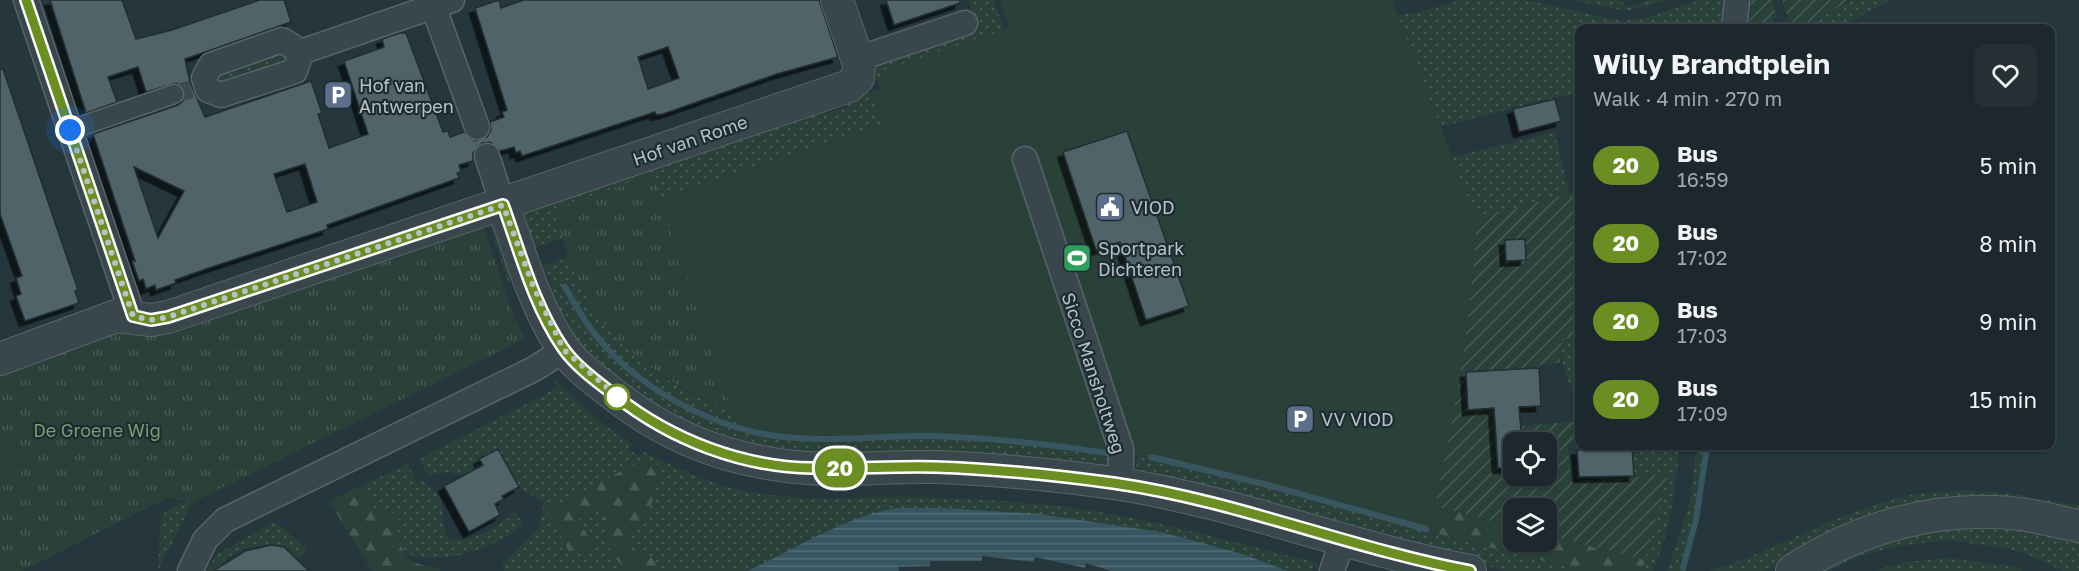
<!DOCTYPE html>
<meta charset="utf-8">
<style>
:root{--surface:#1c282d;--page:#253035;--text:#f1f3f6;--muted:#a0a6aa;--line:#3a4449}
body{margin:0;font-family:"Golos Text",sans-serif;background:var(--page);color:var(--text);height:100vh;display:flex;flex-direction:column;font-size:22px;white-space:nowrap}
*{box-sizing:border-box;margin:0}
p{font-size:20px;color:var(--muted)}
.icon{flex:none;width:33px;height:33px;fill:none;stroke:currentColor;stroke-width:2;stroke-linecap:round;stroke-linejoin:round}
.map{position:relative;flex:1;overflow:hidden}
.side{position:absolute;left:1575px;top:24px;width:480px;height:426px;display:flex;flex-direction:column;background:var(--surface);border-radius:12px;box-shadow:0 2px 4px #0004,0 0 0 2px var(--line)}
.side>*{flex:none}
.badge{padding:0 12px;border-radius:20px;font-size:21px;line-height:39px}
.buttons{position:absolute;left:1503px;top:432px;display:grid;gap:12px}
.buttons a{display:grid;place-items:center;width:54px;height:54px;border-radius:12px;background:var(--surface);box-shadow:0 2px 4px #0004,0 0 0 2px var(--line);font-size:30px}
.you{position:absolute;width:30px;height:30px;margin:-15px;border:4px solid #fff;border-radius:50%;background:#1a73e8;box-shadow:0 0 0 9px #1a73e833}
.map>.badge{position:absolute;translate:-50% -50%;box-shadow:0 0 0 3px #fff}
.round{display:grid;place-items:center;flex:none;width:63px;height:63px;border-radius:12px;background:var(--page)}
.summary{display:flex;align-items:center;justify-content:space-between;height:102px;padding:0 18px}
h1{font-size:28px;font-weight:700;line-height:45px}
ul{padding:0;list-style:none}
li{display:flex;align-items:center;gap:18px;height:78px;padding:0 18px}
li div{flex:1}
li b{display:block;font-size:22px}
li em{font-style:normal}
li .badge{min-width:66px;font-weight:700;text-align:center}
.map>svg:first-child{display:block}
.grass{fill:url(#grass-dots)}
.forest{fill:url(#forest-firs)}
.park{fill:url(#park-tufts)}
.garden{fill:url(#garden-furrows)}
.pitch{fill:#2a413a}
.water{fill:url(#water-rules)}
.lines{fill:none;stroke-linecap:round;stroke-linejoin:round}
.stream{stroke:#385660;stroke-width:6}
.building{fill:#506469;stroke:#202e33;stroke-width:1.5;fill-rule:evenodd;filter:url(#shadow)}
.pedestrian-tunnel{stroke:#3b4b51;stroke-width:18;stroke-dasharray:18 9;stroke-linecap:butt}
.pedestrian-casing{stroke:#57656a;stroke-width:21}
.minor-casing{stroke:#57656a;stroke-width:27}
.tertiary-casing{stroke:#57656a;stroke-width:34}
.pedestrian{stroke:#39474c;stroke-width:18}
.minor{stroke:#39474c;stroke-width:24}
.tertiary{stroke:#39474c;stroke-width:32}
.line-casing{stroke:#fff;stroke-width:14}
.line{stroke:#6b8e23;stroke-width:9}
.walk{stroke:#b5c2c7;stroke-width:6;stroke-dasharray:0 10.8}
.stop-dot{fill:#fff;stroke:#6b8e23;stroke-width:3}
.labels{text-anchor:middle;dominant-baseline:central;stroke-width:4.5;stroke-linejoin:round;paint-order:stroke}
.poi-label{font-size:18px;fill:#b5c2c7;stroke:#1e2c31;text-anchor:start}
.street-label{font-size:18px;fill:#b5c2c7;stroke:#1e2c31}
.park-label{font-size:18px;fill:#789c74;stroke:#1e2c31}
</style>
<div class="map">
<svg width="2079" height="571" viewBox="0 0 2079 571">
<defs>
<pattern id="grass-dots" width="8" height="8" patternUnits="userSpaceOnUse" patternTransform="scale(1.5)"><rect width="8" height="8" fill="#2a413a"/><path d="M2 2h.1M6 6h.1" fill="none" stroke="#475b55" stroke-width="1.8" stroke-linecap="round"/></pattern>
<pattern id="forest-firs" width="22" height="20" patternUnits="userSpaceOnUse" patternTransform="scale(1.5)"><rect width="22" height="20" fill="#2a413a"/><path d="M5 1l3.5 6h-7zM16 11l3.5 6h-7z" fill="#475b55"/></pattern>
<pattern id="park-tufts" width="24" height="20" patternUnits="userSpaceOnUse" patternTransform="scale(1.5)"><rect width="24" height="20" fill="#2a413a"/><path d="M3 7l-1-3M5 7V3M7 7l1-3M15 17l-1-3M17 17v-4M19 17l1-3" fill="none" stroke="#475b55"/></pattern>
<pattern id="garden-furrows" width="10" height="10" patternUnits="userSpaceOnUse" patternTransform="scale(1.5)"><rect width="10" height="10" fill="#2a413a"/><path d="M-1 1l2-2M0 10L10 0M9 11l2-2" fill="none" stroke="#475b55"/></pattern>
<pattern id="water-rules" width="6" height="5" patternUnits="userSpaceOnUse" patternTransform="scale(1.5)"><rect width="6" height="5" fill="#385660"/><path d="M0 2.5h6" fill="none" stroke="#536d75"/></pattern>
<filter id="shadow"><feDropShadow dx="-5.5" dy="5.5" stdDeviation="0" flood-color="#0009"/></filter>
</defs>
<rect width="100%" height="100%" fill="#25363c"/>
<!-- grass -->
<path class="grass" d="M968,0H994L1007,39L879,85L874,72L878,60L977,28Z
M1459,0H1527L1621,21L1646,18L1698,0H1729L1726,28H1580L1579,92L1440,127L1452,157L1555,132L1569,193L1476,219C1473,324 1451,430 1430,532L1583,571H1506L1136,473L1137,458L1387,16L1421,12Z
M1570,0H1622L1625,8L1650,0H1667L1627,11Z
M1852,0H1891L1839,28H1803Z
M263,50L291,55L278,71L239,87L210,83L225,65Z
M871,92L882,121L1110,446V464L1107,468L811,459L700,436L604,371L567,329L546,291L552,287L543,265L570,257L583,292L651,369L687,392L715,405L555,215L563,238L530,250L523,218L525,212L823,103L827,114L848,107L845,100Z
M489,223L498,228L516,273L509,285Z
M1579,337V396C1563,380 1561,361 1562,339Z
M514,339H525L193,502L158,570L161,517L166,511Z
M551,376L596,419L633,445L627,449L639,456L645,452C684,472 725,490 769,495C810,500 851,497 892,497C947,497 1001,500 1056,506C1145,516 1231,542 1318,563V568L1314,566L1312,571H1288L1243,554L1161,532L1040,514L944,508H897L852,521L748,571H504L502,565L539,526L544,503L519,487L497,449L480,459L483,465L464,475L449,472L428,476L419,459L557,388Z
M1632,446H1679C1676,490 1670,529 1653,571H1642L1668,474L1634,476Z
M1697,446H1707L1685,571H1667L1690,502Z
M408,464L417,483L422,480C430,487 438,492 441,502C446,516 440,526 449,539C476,542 494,527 515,513L524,524C498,548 430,571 402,550C398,544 398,533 397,527L375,509L361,486Z
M1965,490L2005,493L2079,505V516L2048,510L1812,547L1766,571H1709C1775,551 1835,513 1902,497C1922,492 1945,492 1965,490Z
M272,523H277L307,549L297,561L289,555L291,549C261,541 235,545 215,571H206L217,554Z
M1962,523L2079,536V571H2064L2019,551L1950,540L1899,546L1860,556L1830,571H1811L1860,545Z
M1948,558L2016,567L2024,571H1874L1906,562Z"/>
<!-- forest -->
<path class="forest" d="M644,459L662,467L648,516L634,524L628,551L650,556L664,571H628L610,553L601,501L578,520L594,545L572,558L547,510Z
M361,486L375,509L400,514C396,533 398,556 419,564C427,566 435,567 442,571H372L329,501Z
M1435,506L1513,526L1514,542H1546L1547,535L1645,560L1642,571H1583L1430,532Z"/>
<!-- park -->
<path class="park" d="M652,174L732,412C675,388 613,350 584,293C571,269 564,241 555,215V209Z
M482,221L513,314L525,339L193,502L167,498L22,571H0V365L107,328L129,335L147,334Z"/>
<!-- garden -->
<path class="garden" d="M1751,0H1773L1776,17L1768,27L1749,28Z
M1782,0H1850L1803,28H1791Z
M1578,191L1579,337L1562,339L1560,363L1539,365V368L1466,372L1468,410L1494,408L1513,467L1514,476H1546V442H1522L1520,426L1579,421V442L1568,443L1571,482L1668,474L1645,560L1547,535L1546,508H1514L1513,526L1435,506C1454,413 1473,314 1476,219Z"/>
<!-- pitch -->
<path class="pitch" d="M1000,0H1392L1476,219C1473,323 1451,429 1430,530L1151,457L994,440L933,436L801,438L776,436L737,427L661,199L883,124L871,92L880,89V71L1009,28Z
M0,433L26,453L0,487Z"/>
<!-- water -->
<path class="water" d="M897,508H944L1040,514L1161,532L1243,554L1288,571H1111L1086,563L1085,568L1035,557L1033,562L982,556V561H930V566L898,567L899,571H748C796,548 845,517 897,508Z"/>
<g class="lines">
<!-- stream -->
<path class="stream" d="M565,287C574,303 583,319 594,333C634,386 710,427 776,436C828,443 882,435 934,436C992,438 1049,444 1106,453
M1151,457L1268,485L1426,529
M1683,568L1696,520L1707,446"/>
</g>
<!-- building -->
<path class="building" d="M50,0H122L136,39L172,30L260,0H284L291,22L185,59L190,82L205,117L311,81L322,113L318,114L329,148L368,134L344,61L384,47L382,39L400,33H406L443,132L448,131L450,137L464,132L475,141L487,137L491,130L490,122L504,117L502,112L507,110L475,8L499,0L501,8L524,0H819L838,57L777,74L663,114L656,115L655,112L522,156L520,151L516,153L514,147L500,151L490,142L482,143L473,153V161L459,165L461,172L457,173L459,178L327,225L328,229L206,269L175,280L176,283L156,290L155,285L146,289L143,279L139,281L132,261H135L93,134L178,105L183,101L185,91L176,83L146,92L138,67L108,77L117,102L86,113ZM668,47L679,78L648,89L638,57ZM305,164L317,202L287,212L274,174ZM134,167L184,191L158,238Z
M886,0H960V3L894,25Z
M0,69H3L78,290L75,291L79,303L25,321L16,296L21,294L16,278L22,276L0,214Z
M1555,99L1561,121L1519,132L1513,109Z
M1127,131L1189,306L1146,320L1120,242L1096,250L1063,152Z
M1525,239L1526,260L1506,261L1505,240Z
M1539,368L1541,406L1519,407L1522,442H1514V467L1498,468L1494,408L1468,410L1466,372Z
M1603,446H1632L1634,476L1579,477L1577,450L1604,448Z
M498,449L519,487L502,496L504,499L495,504L500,515L469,532L444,486L483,465L479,459Z
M271,545L284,547L309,571H213L245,551Z"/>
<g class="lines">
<!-- pedestrian-tunnel -->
<path class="pedestrian-tunnel" d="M174,94L195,88"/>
<!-- pedestrian casing -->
<g class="pedestrian-casing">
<path id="pedestrian" d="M70,130L174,94"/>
</g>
<!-- minor casing -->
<g class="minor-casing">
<path id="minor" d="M26,0L133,316
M431,0L477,127
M1734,28L1737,0
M301,52L295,71L221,95L208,90L204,78L211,65L282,40L301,52L452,0
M857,59L965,23
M487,156L503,205
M1025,159L1121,449V485
M190,571L205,540L225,520L534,369L564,350
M1332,571L1343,539"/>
</g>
<!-- tertiary casing -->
<g class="tertiary-casing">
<path id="tertiary" d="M503,205C520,252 534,306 563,348C576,367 599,383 617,397C672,440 737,463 807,468C849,471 892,466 935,467C994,469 1054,475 1113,483C1234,501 1349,548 1470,571
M0,359L116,316L151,320L168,317L849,86L858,78L859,64L837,0
M1792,571C1859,527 1940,504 2020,514C2040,517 2059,522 2079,526"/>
</g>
<!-- pedestrian -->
<use href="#pedestrian" class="pedestrian"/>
<!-- minor -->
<use href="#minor" class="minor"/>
<!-- tertiary -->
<use href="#tertiary" class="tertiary"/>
</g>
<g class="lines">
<!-- line casing -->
<g class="line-casing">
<path id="line" d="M26,0L133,316L151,320L168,317L503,205C520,252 534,306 563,348C576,367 599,383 617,397C672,440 742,467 812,468C853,469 894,466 935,467C994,469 1054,475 1113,483C1234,500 1349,548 1470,571"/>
</g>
<!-- line -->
<use href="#line" class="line"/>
<!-- walk -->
<path class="walk" d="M70,130L133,316L151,320L168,317L503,205L534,288L564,350L619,398L617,397"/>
</g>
<!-- icons -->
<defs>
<g id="parking-square" transform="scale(1.5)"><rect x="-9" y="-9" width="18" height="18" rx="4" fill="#5c6f8a" stroke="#1e2c31"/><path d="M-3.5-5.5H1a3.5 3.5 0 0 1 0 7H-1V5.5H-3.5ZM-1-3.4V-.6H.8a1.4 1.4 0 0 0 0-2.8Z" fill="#fff"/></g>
<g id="civic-square" transform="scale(1.5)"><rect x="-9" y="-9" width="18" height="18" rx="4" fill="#5c6f8a" stroke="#1e2c31"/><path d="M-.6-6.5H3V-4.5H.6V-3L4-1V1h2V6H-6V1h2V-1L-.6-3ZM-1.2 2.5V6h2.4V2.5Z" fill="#fff"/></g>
<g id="stadium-square" transform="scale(1.5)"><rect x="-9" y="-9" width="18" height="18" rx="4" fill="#2e9e5b" stroke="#1e2c31"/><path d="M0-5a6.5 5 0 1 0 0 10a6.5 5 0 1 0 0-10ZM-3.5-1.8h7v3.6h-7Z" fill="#fff"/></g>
</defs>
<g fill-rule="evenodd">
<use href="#parking-square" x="338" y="95"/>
<use href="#civic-square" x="1110" y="207"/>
<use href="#stadium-square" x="1077" y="258"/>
<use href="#parking-square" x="1300" y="419"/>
</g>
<!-- markers -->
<circle class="stop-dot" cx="617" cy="397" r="12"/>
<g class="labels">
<!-- poi labels -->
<g class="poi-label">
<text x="359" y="85">Hof van<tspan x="359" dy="21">Antwerpen</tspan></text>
<text x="1131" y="207">VIOD</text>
<text x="1098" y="248">Sportpark<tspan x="1098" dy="21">Dichteren</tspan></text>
<text x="1321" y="419">VV VIOD</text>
</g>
<!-- street labels -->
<g class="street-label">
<text transform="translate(690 140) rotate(-19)">Hof van Rome</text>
<text transform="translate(1094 373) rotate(72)">Sicco Mansholtweg</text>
</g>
<!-- park labels -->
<g class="park-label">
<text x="97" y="430">De Groene Wig</text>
</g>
</g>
</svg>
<div class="buttons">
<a><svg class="icon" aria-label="locate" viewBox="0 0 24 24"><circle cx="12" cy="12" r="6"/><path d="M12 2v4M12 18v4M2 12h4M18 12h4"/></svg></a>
<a><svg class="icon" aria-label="layers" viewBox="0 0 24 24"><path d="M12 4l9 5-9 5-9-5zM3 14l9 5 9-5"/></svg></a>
</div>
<div class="you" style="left:70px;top:130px"></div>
<b class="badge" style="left:840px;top:468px;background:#6b8e23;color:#fff">20</b>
<section class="side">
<div class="summary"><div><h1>Willy Brandtplein</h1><p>Walk · 4 min · 270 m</p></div><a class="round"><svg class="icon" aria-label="heart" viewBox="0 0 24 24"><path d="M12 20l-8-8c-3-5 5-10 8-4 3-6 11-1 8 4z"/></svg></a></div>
<ul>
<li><span class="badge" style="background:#6b8e23;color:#fff">20</span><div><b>Bus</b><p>16:59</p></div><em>5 min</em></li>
<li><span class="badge" style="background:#6b8e23;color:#fff">20</span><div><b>Bus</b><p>17:02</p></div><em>8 min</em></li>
<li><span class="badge" style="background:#6b8e23;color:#fff">20</span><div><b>Bus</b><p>17:03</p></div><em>9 min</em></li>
<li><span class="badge" style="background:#6b8e23;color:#fff">20</span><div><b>Bus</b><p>17:09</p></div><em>15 min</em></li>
</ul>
</section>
</div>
